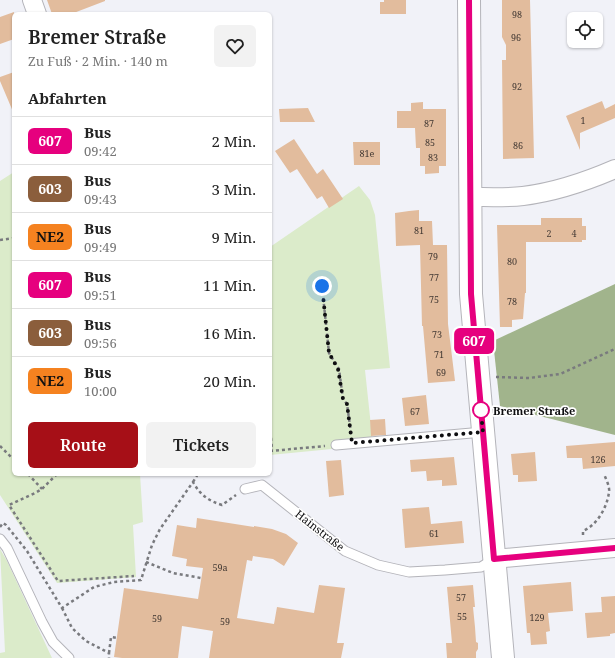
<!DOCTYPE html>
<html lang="de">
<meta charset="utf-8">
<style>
:root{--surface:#fff;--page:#f2f2f2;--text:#222;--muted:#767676;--line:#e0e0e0;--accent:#a60f17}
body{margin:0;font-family:"Noto Serif",serif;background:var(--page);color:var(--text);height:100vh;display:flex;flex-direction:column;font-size:15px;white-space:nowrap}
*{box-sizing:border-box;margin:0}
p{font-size:13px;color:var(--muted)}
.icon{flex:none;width:22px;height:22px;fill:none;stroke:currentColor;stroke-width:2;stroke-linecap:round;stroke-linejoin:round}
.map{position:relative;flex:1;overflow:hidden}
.side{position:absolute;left:12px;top:12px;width:260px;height:464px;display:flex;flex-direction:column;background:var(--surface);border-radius:6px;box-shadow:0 1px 3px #0004}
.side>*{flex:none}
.badge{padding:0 8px;border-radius:6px;font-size:14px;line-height:26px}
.fabs{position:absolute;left:567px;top:12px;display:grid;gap:8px}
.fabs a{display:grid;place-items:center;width:36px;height:36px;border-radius:6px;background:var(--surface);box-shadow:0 1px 3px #0004;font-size:20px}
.you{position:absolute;width:20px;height:20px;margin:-10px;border:3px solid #fff;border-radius:50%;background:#1a73e8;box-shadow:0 0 0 6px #1a73e833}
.map>.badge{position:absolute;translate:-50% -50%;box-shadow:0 0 0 2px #fff}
h2{padding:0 16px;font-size:15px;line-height:36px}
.round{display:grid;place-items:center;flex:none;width:42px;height:42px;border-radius:6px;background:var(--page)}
.overview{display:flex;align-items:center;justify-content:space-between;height:68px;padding:0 16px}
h1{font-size:19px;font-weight:600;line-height:30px}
.cta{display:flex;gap:8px;margin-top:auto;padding:8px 16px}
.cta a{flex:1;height:46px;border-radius:6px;background:var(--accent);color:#fff;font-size:16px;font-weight:600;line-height:46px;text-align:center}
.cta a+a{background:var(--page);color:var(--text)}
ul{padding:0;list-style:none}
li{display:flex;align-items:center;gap:12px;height:48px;padding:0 16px;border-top:1px solid var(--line)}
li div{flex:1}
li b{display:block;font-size:15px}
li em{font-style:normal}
li .badge{min-width:44px;font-weight:700;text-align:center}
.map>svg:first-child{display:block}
.green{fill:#dbebca}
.forest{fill:#a1b48c}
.building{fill:#e2bc9d}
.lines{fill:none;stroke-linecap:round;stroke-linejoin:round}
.service-casing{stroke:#b4b4ba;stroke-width:11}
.minor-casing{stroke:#b4b4ba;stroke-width:20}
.tertiary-casing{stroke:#b4b4ba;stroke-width:24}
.path{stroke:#797a7e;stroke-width:2.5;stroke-dasharray:3 3;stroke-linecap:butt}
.service{stroke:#fff;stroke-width:9}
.minor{stroke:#fff;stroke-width:18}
.tertiary{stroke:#fff;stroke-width:22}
.line-casing{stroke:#fff;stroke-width:9}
.line{stroke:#e6007e;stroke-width:6}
.walk{stroke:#0f0f11;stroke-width:4;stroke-dasharray:0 7.2}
.stop-dot{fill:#fff;stroke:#e6007e;stroke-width:2}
.labels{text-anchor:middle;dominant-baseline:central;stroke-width:3.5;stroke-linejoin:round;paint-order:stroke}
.number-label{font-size:9px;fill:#443a34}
.stop-label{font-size:11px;font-weight:bold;fill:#0f0f11;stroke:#fff;text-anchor:start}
.street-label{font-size:11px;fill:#0f0f11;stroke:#fff}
</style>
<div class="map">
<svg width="615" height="658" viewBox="0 0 615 658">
<rect width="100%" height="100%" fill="#f1f2f8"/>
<!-- green -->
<path class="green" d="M14,172V474H140L143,522L133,525L136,577L57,583L0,495V181Z
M359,186L370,200L375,215L390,368L365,370L373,445L270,455V247Z
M0,549L7,561L52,658H0V653L5,652Z"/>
<!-- forest -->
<path class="forest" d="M615,284V435L500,406L493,341Z"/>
<!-- building -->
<path class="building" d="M47,0H105V1L71,14H52Z
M384,0H406V14H380V2H384Z
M502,0H530L534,158L503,159L502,60H506V45L502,37Z
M14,12V39L0,44V17Z
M14,72V114L0,81V77Z
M602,101L605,109L615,104V118L580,133V150L566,116Z
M423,102V109H446V166H439V173L425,174V166H420V148H416L415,128H397V111H411V103Z
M308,108L315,122H280L279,109Z
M294,139L317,174L323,169L343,199L329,208L322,196L317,199L297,169L290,173L275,151Z
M353,142H380V165H354Z
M419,210V221H432L433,245H447L448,324L455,381L428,383L423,326H422L420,245L396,246L395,213L409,211Z
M541,218H582V226H586V240H582V242H526V293H525L523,319L512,320V327H500L497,225H541Z
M426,395L429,424L405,426L402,398Z
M385,419L386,435L371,436L370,420Z
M615,442V466L583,469L582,458H567L566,446Z
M535,452L537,481L518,482V475H513L511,454Z
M454,457L457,485L442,486V480L427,481L426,471L411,472L410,460Z
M341,460L344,495L329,497L326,461Z
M429,507L431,524L462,521L464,543L405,548L402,509Z
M197,518L254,527V526L272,529L286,534L298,543L284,566L273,559L253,556L252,561L247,560L237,618L274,624L277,607L314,613L319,585L345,588L337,643H344L341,658H209L213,631L182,626L178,658H122L114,657L124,588L198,599L203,568L186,566L187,559L172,556L177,525L196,528Z
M571,582L573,611L548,613L550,631L546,632L547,644L531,645L530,633H527L523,586Z
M473,585L475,607H473L475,627L476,642L478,643V649L476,652V658H447L446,643H452L447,587Z
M615,596V633L610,634V636L587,638L585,613L602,612L601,597Z"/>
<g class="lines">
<!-- service casing -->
<g class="service-casing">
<path id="service" d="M336,445L483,432
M245,489L262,485L345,551L378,565L409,572L445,570L481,567L494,559
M0,539L7,548L42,622L53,642L69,658"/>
</g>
<!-- minor casing -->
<g class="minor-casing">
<path id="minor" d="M32,0L37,14
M470,197C487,197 506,198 523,196C555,192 585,182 615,169
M494,559L615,548"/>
</g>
<!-- tertiary casing -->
<g class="tertiary-casing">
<path id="tertiary" d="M469,0L471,294L503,658"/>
</g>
<!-- path -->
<path class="path" d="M0,240L14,238
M322,286L329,353L339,369L343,399L347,404L351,433
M496,377L529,378L560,374L615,349
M270,426L272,450
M0,446L14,460
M270,451L325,446
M28,474L42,489
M57,474L42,489L35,493L9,505L58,581L134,576
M193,482L198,474
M0,527L3,523L6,525L27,551L62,608L94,587L114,582L141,580L152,545L160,529L193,482C200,495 209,501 222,505L236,495
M583,535V531C597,525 607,508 609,492C610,487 606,479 604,474
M146,562L173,573L201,578
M62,608L72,628L86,641L109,653V658
M109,653L111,637L117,638"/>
<!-- service -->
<use href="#service" class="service"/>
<!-- minor -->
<use href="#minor" class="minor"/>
<!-- tertiary -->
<use href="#tertiary" class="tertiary"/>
</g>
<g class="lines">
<!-- line casing -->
<g class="line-casing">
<path id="line" d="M469,0L471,294L494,559L615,548"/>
</g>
<!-- line -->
<use href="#line" class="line"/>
<!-- walk -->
<path class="walk" d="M322,286L329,353L338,369L343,399L347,404L352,443L483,432L480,404L481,410"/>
</g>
<!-- markers -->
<circle class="stop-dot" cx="481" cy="410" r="8"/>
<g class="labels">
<!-- number labels -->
<g class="number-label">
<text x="517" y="14">98</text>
<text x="516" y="37">96</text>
<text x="517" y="86">92</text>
<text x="583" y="120">1</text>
<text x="429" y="123">87</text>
<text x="430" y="142">85</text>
<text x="518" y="145">86</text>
<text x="367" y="153">81e</text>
<text x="433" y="157">83</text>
<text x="419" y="230">81</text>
<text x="549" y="233">2</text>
<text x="574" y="233">4</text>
<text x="433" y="256">79</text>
<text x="512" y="261">80</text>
<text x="434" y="277">77</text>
<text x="434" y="299">75</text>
<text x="512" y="301">78</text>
<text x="437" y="334">73</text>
<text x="439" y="354">71</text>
<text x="441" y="372">69</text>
<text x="415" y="411">67</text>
<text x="598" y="459">126</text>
<text x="434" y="533">61</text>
<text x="220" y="567">59a</text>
<text x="461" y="597">57</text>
<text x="462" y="616">55</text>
<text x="537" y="617">129</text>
<text x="157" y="618">59</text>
<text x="225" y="621">59</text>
</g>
<!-- stop labels -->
<g class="stop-label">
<text x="493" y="410">Bremer Straße</text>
</g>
<!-- street labels -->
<g class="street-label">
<text transform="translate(320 530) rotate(38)">Hainstraße</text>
</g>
</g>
</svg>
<div class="fabs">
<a><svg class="icon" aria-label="locate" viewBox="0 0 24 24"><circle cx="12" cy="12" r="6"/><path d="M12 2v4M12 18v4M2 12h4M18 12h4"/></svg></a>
</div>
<div class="you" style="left:322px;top:286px"></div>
<b class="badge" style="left:474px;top:341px;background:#e6007e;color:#fff">607</b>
<section class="side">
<div class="overview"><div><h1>Bremer Straße</h1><p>Zu Fuß · 2 Min. · 140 m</p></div><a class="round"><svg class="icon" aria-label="heart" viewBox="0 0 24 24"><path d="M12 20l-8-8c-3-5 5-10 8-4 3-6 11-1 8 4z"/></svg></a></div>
<h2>Abfahrten</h2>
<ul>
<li><span class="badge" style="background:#e6007e;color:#fff">607</span><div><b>Bus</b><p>09:42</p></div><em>2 Min.</em></li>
<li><span class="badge" style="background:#8b5e3c;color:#fff">603</span><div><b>Bus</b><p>09:43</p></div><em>3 Min.</em></li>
<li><span class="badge" style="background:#f58220;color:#111">NE2</span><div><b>Bus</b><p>09:49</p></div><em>9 Min.</em></li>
<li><span class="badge" style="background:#e6007e;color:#fff">607</span><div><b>Bus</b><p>09:51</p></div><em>11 Min.</em></li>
<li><span class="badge" style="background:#8b5e3c;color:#fff">603</span><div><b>Bus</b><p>09:56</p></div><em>16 Min.</em></li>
<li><span class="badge" style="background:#f58220;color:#111">NE2</span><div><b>Bus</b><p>10:00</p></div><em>20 Min.</em></li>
</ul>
<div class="cta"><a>Route</a><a>Tickets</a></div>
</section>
</div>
